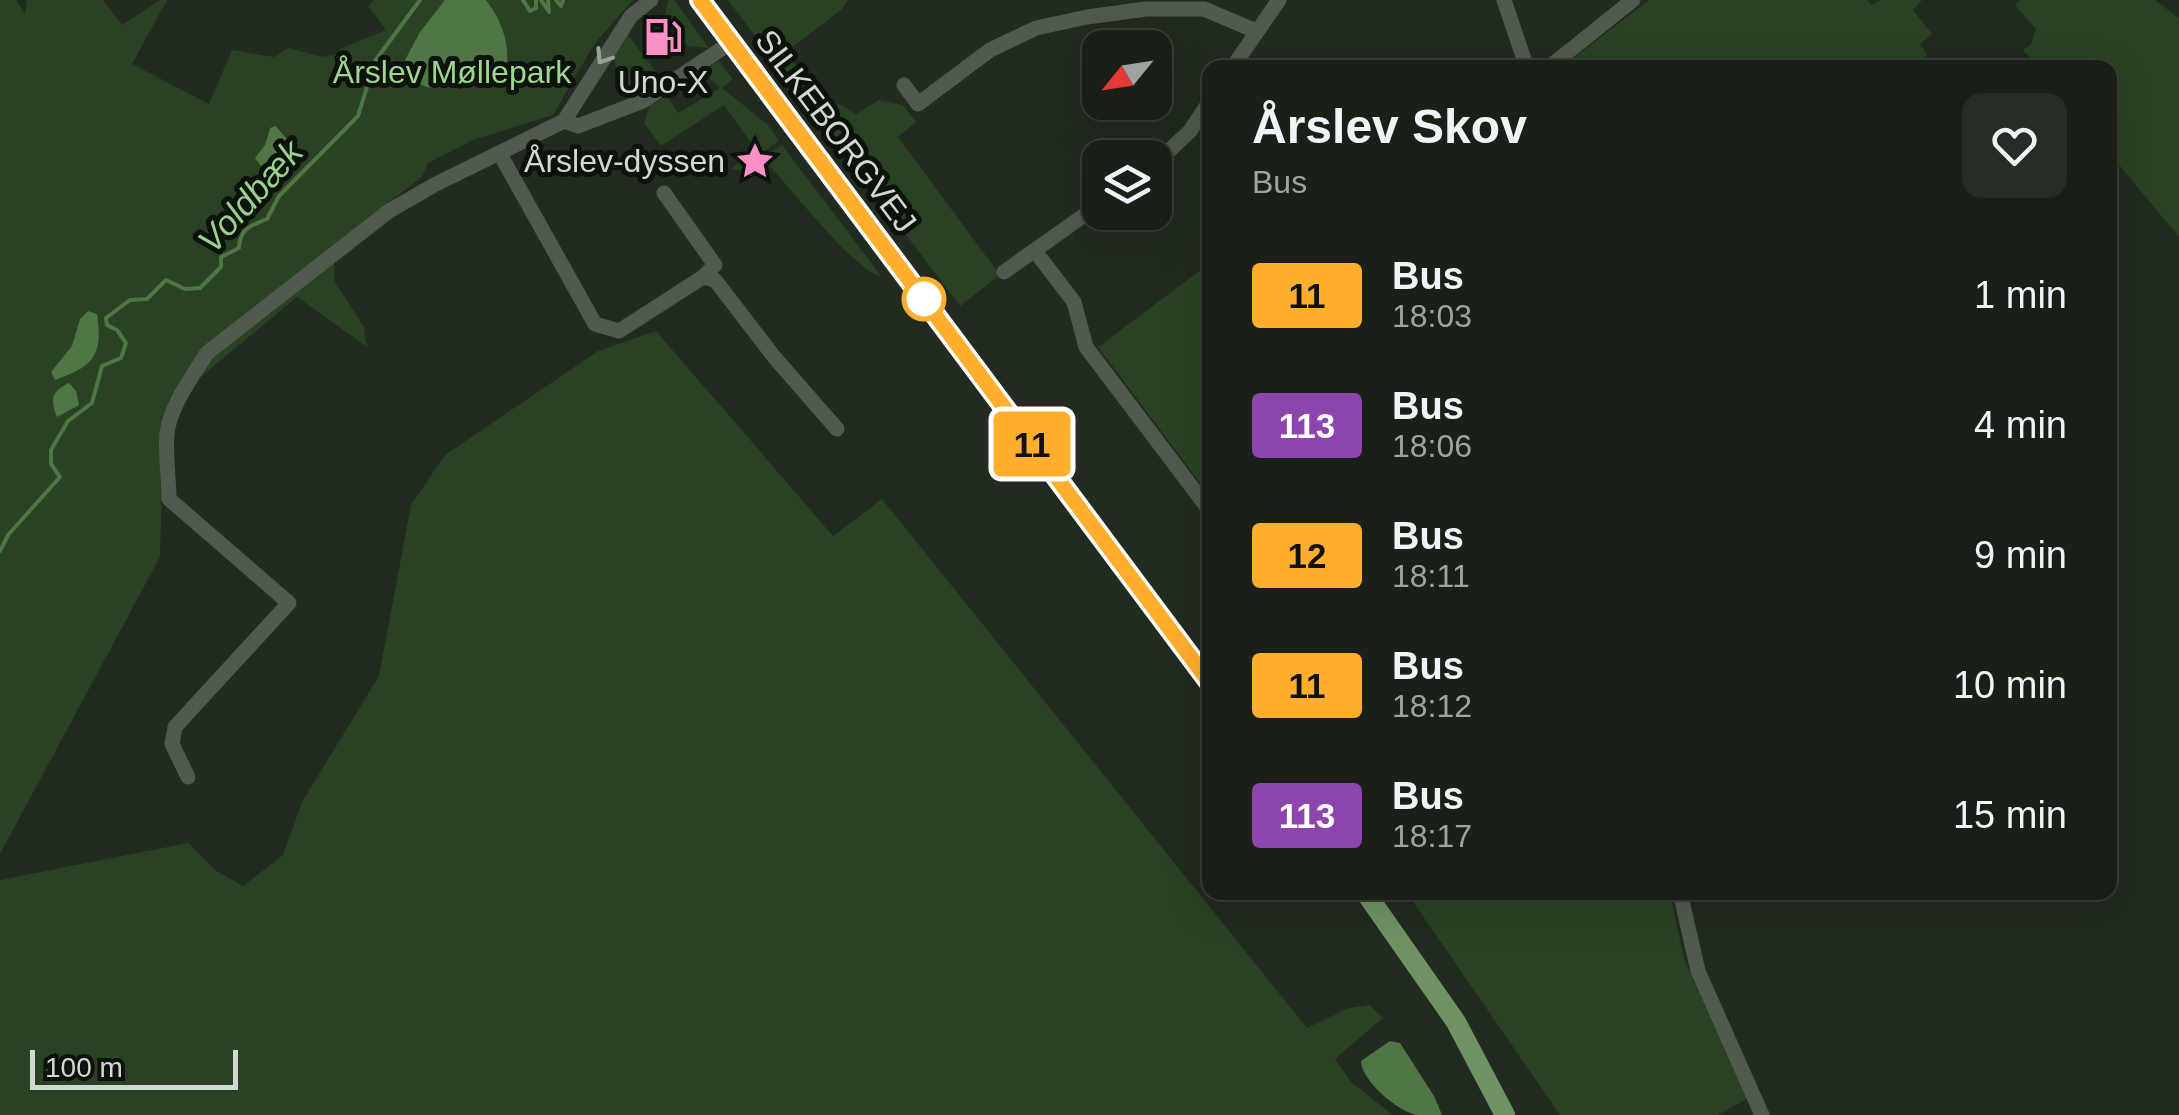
<!DOCTYPE html>
<meta charset="utf-8">
<style>
:root{--surface:#1a2017;--page:#272d24;--text:#f1f3f6;--muted:#9fa3a1;--line:#383e36}
body{margin:0;font-family:Helvetica,sans-serif;background:var(--page);color:var(--text);height:100vh;display:flex;flex-direction:column;font-size:38px;white-space:nowrap}
*{box-sizing:border-box;margin:0}
p{font-size:32px;color:var(--muted)}
.icon{flex:none;width:55px;height:55px;fill:none;stroke:currentColor;stroke-width:2;stroke-linecap:round;stroke-linejoin:round}
.map{position:relative;flex:1;overflow:hidden}
.sheet{position:absolute;left:1202px;top:60px;width:915px;height:840px;display:flex;flex-direction:column;background:var(--surface);border-radius:20px;box-shadow:0 10px 40px #0002,0 0 0 2px var(--line)}
.sheet>*{flex:none}
.badge{padding:0 20px;border-radius:8px;font-size:35px;line-height:65px}
.needle{width:65px;rotate:240deg}
.buttons{position:absolute;left:1082px;top:30px;display:grid;gap:20px}
.buttons a{display:grid;place-items:center;width:90px;height:90px;border-radius:20px;background:var(--surface);box-shadow:0 10px 40px #0002,0 0 0 2px var(--line);font-size:50px}
.scale{position:absolute;left:30px;bottom:25px;width:208px;box-sizing:border-box;padding-left:10px;border:5px solid #d3d9d2;border-top:0;font-size:28px;line-height:35px;white-space:nowrap;color:#d3d9d2;-webkit-text-stroke:8px #0e120d;paint-order:stroke}
.map>.badge{position:absolute;translate:-50% -50%;box-shadow:0 0 0 5px #fff}
.round{display:grid;place-items:center;flex:none;width:105px;height:105px;border-radius:20px;background:var(--page)}
.headline{display:flex;align-items:center;justify-content:space-between;height:170px;padding:0 50px}
h1{font-size:48px;font-weight:600;line-height:75px}
ul{padding:0;list-style:none}
li{display:flex;align-items:center;gap:30px;height:130px;padding:0 50px}
li div{flex:1}
li b{display:block;font-size:38px}
li em{font-style:normal}
li .badge{min-width:110px;font-weight:700;text-align:center}
.map>svg:first-child{display:block}
.green{fill:#294223;fill-rule:evenodd}
.water{fill:#507646}
.lines{fill:none;stroke-linecap:round;stroke-linejoin:round}
.stream{stroke:#507646;stroke-width:4}
.minor{stroke:#505b4e;stroke-width:15}
.major{stroke:#6f9365;stroke-width:20}
.oneway{stroke:#98a097}
.line-casing{stroke:#fff;stroke-width:22}
.line{stroke:#ffae2d;stroke-width:15}
.stop-dot{fill:#fff;stroke:#ffae2d;stroke-width:5}
.labels{text-anchor:middle;dominant-baseline:central;stroke-width:10;stroke-linejoin:round;paint-order:stroke}
.park-label{font-size:32px;fill:#9dd68d;stroke:#0e120d}
.poi-label{font-size:32px;fill:#d3d9d2;stroke:#0e120d}
.street-label{font-size:32px;fill:#d3d9d2;stroke:#0e120d}
.water-label{font-size:35px;font-style:italic;fill:#98d189;stroke:#0e120d}
</style>
<div class="map">
<svg width="2179" height="1115" viewBox="0 0 2179 1115">
<rect width="100%" height="100%" fill="#222b1f"/>
<!-- green -->
<path class="green" d="M0,0H16L25,14L27,0H103L122,25L160,0H167L132,64L209,104L232,50L274,57L288,48L323,57L337,54L340,49L386,30L368,6L374,0H633L595,43L553,115L473,140L428,163L422,177L359,225L333,255L335,282L364,327L367,347L297,297L192,384L163,445L160,557L0,854ZM278,127L288,140L297,143V152L266,165L265,145L270,128Z
M668,0H674L709,48L688,46L665,16Z
M728,0H848L842,9L786,52L819,93L856,114L879,100L903,105L916,122L898,137L1000,275L960,306Z
M1649,0H1867L1872,5L1881,0H1922L1913,10L1932,34L1920,44L1927,55L1913,67H1562Z
M2020,0H2155L2179,18V237L2110,154V68L2038,67L2023,50L2031,44L2036,29L2015,5Z
M628,35L662,80C656,84 648,92 640,91C625,89 613,65 613,53Z
M719,61L733,79L722,88L768,125L779,141L760,154L763,157L782,145L882,277C857,273 789,187 768,164L755,172L731,169L755,148L724,105L661,146L644,123L650,105L667,96L678,113L720,88L702,71Z
M1210,263V496L1098,347Z
M656,331L833,536L882,499L1307,1028L1349,1008L1369,1005L1383,1018L1335,1059L1351,1082L1393,1115H0V880L188,843L215,870L243,886L283,855L302,802L379,676L411,505L445,455L598,351Z
M1407,893H1670L1684,959L1747,1099L1718,1115H1560Z"/>
<!-- water -->
<path class="water" d="M445,0H486C500,19 509,39 507,63L497,71L435,88C416,87 411,76 405,60L420,32Z
M276,126L288,140L297,143V152L261,166L255,158L265,145L270,128Z
M88,311L97,314C103,356 94,366 55,380L51,372L72,346L80,319Z
M69,383L76,391L79,405L57,417C50,400 51,391 69,383Z
M1390,1041L1400,1043L1434,1096L1442,1115C1434,1115 1425,1115 1417,1115C1398,1112 1361,1080 1361,1061Z"/>
<g class="lines">
<!-- stream -->
<path class="stream" d="M523,0L530,11L536,8V0
M541,0L549,12L548,0
M556,0L561,6L563,0
M0,551L8,535L60,477L51,464V450L68,421L92,403L102,366L121,358L126,343L117,330L107,325L106,318L130,300L147,299L166,280L185,289L200,288L221,267V257L239,248C240,228 250,226 267,219L279,196L358,116L375,61L420,0"/>
<!-- minor -->
<path class="minor" d="M1504,0L1527,68
M1232,68L1279,0
M1548,68L1633,0
M904,85L918,104L990,50L1036,28L1087,17L1146,9H1204L1256,31
M564,121L578,126L643,101L732,42
M500,154L595,324L619,331L703,277L715,280L775,358L837,429
M1155,164L1190,131L1210,101
M664,193L715,265L703,277
M1035,251L1074,302L1086,347L1210,511
M1004,272L1100,204
M188,777L172,744L175,727L289,603L169,499C169,478 165,455 167,433C171,404 192,377 207,353L389,211L436,184L564,121L631,16L651,0
M1680,892L1698,971L1762,1115"/>
<!-- major -->
<path class="major" d="M700,0L1210,683
M1365,892L1456,1022L1505,1115"/>
</g>
<!-- one-way arrows -->
<defs><path id="oneway-chevron" d="M-2-3.5L2.5 0L-2 3.5" fill="none" stroke-width="1.6" stroke-linecap="round" stroke-linejoin="round" transform="scale(2.5)"/></defs>
<use class="oneway" href="#oneway-chevron" transform="translate(603 57) rotate(123)"/>
<g class="lines">
<!-- line casing -->
<g class="line-casing">
<path id="line" d="M700,0L1210,683"/>
</g>
<!-- line -->
<use href="#line" class="line"/>
</g>
<!-- icons -->
<defs>
<g id="fuel-bare" transform="scale(3)"><path d="M-5.5-6h7V0h2V4h1.3V-2.5L3-4.5l.8-.8L6-3V5H2.5V1h-1V6h-7ZM-4.2-4.7v3.2H.2V-4.7Z" fill="#fb8fc6" stroke="#0e120d" stroke-width="2.5" paint-order="stroke"/></g>
<g id="sight-bare" transform="scale(3)"><path d="M0-6L1.8-2.2L6-1.7L2.9 1.2L3.7 5.4L0 3.3L-3.7 5.4L-2.9 1.2L-6-1.7L-1.8-2.2Z" fill="#fb8fc6" stroke="#0e120d" stroke-width="2.5" paint-order="stroke"/></g>
</defs>
<g fill-rule="evenodd">
<use href="#fuel-bare" x="663" y="37"/>
<use href="#sight-bare" x="755" y="161"/>
</g>
<!-- markers -->
<circle class="stop-dot" cx="924" cy="299" r="20"/>
<g class="labels">
<!-- park labels -->
<g class="park-label">
<text x="452" y="72">Årslev Møllepark</text>
</g>
<!-- poi labels -->
<g class="poi-label">
<text x="663" y="82">Uno-X</text>
<text x="725" y="161" text-anchor="end">Årslev-dyssen</text>
</g>
<!-- street labels -->
<g class="street-label">
<text transform="translate(836 131) rotate(53)">SILKEBORGVEJ</text>
</g>
<!-- water labels -->
<g class="water-label">
<text transform="translate(250 196) rotate(-48)">Voldbæk</text>
</g>
</g>
</svg>
<div class="buttons">
<a><svg class="needle" viewBox="-14 -14 28 28"><path d="M0-13l5 13h-10z" fill="#e53935"/><path d="M0 13l5-13h-10z" fill="#9fa3a1"/></svg></a>
<a><svg class="icon" aria-label="layers" viewBox="0 0 24 24"><path d="M12 4l9 5-9 5-9-5zM3 14l9 5 9-5"/></svg></a>
</div>
<div class="scale">100 m</div>
<b class="badge" style="left:1032px;top:444px;background:#ffae2d;color:#111">11</b>
<section class="sheet">
<div class="headline"><div><h1>Årslev Skov</h1><p>Bus</p></div><a class="round"><svg class="icon" aria-label="heart" viewBox="0 0 24 24"><path d="M12 20l-8-8c-3-5 5-10 8-4 3-6 11-1 8 4z"/></svg></a></div>
<ul>
<li><span class="badge" style="background:#ffae2d;color:#111">11</span><div><b>Bus</b><p>18:03</p></div><em>1 min</em></li>
<li><span class="badge" style="background:#8e44ad;color:#fff">113</span><div><b>Bus</b><p>18:06</p></div><em>4 min</em></li>
<li><span class="badge" style="background:#ffae2d;color:#111">12</span><div><b>Bus</b><p>18:11</p></div><em>9 min</em></li>
<li><span class="badge" style="background:#ffae2d;color:#111">11</span><div><b>Bus</b><p>18:12</p></div><em>10 min</em></li>
<li><span class="badge" style="background:#8e44ad;color:#fff">113</span><div><b>Bus</b><p>18:17</p></div><em>15 min</em></li>
</ul>
</section>
</div>
